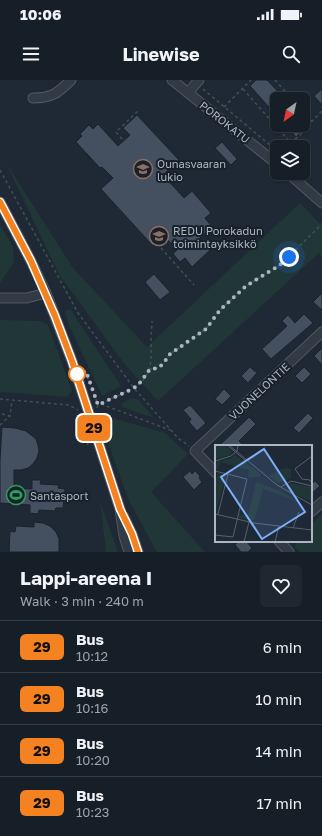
<!DOCTYPE html>
<meta charset="utf-8">
<style>
:root{--surface:#161f28;--page:#1f2730;--text:#f1f3f6;--muted:#9ea2a8;--line:#353d45}
body{margin:0;font-family:"Golos Text",sans-serif;background:var(--page);color:var(--text);height:100vh;display:flex;flex-direction:column;font-size:15px;white-space:nowrap}
*{box-sizing:border-box;margin:0}
p{font-size:13px;color:var(--muted)}
.icon{flex:none;width:22px;height:22px;fill:none;stroke:currentColor;stroke-width:2;stroke-linecap:round;stroke-linejoin:round}
.map{position:relative;height:472px;overflow:hidden}
.panel{display:flex;flex-direction:column;background:var(--surface);flex:1}
.panel>*{flex:none}
.badge{padding:0 8px;border-radius:6px;font-size:14px;line-height:26px}
.needle{width:26px;rotate:213deg}
.buttons{position:absolute;left:270px;top:12px;display:grid;gap:8px}
.buttons a{display:grid;place-items:center;width:40px;height:40px;border-radius:6px;background:var(--surface);box-shadow:0 1px 3px #0004,0 0 0 1px var(--line);font-size:20px}
.you{position:absolute;width:20px;height:20px;margin:-10px;border:3px solid #fff;border-radius:50%;background:#1a73e8;box-shadow:0 0 0 6px #1a73e833}
.map>.badge{position:absolute;translate:-50% -50%;box-shadow:0 0 0 2px #fff}
.round{display:grid;place-items:center;flex:none;width:42px;height:42px;border-radius:6px;background:var(--page)}
.overview{display:flex;align-items:center;justify-content:space-between;height:68px;padding:0 20px}
h1{font-size:19px;font-weight:700;line-height:30px}
ul{padding:0;list-style:none}
li{display:flex;align-items:center;gap:12px;height:52px;padding:0 20px;border-top:1px solid var(--line)}
li div{flex:1}
li b{display:block;font-size:15px}
li em{font-style:normal}
li .badge{min-width:44px;font-weight:700;text-align:center}
.status{display:flex;justify-content:space-between;align-items:center;height:28px;padding:0 20px;background:var(--surface);direction:ltr}
.status svg{height:11px;fill:currentColor}
header{display:flex;justify-content:space-between;align-items:center;height:52px;padding:0 20px;background:var(--surface);font-size:18px;font-weight:700}
.map>svg:first-child{display:block}
.green{fill:#213637}
.building{fill:#44505f;stroke:#19222c}
.lines{fill:none;stroke-linecap:round;stroke-linejoin:round}
.minor-casing{stroke:#4f5864;stroke-width:11}
.path{stroke:#3e5253;stroke-width:1.5;stroke-dasharray:3 3;stroke-linecap:butt}
.minor{stroke:#323b45;stroke-width:9}
.line-casing{stroke:#fff;stroke-width:9}
.line{stroke:#f58220;stroke-width:6}
.walk{stroke:#abb5c3;stroke-width:4;stroke-dasharray:0 7.2}
.stop-dot{fill:#fff;stroke:#f58220;stroke-width:2}
.labels{text-anchor:middle;dominant-baseline:central;stroke-width:4;stroke-linejoin:round;paint-order:stroke}
.street-label{font-size:11px;fill:#abb5c3;stroke:#18202a}
.poi-label{font-size:11px;fill:#abb5c3;stroke:#18202a;text-anchor:start}
.inset-road{fill:none;stroke:#56616e;stroke-width:1}
.view{fill:#7cb0f8;fill-opacity:0.15;stroke:#7cb0f8;stroke-width:2}
.inset-edge{fill:none;stroke:#abb5c3;stroke-width:2}
</style>
<div class="status"><b>10:06</b><svg viewBox="0 0 49 12"><path d="M0 12V9h3v3zM5 12V6h3v6zM10 12V3h3v9zM15 12V0h3v12zM26 1h20v11H26zM47 4h2v5h-2z"/></svg></div>
<header><svg class="icon" aria-label="menu" viewBox="0 0 24 24"><path d="M4 6h16M4 12h16M4 18h16"/></svg>Linewise<svg class="icon" aria-label="search" viewBox="0 0 24 24"><circle cx="10" cy="10" r="6"/><path d="M15 15l6 6"/></svg></header>
<div class="map">
<svg width="322" height="472" viewBox="0 0 322 472">
<rect width="100%" height="100%" fill="#1e2935"/>
<!-- green -->
<path class="green" d="M5,81L73,188L147,267L300,123L322,146V176L319,173L158,321L126,286L60,196Z
M0,145L13,166L14,182L0,203Z
M70,229L121,306L102,316L68,243L65,231Z
M0,240L40,241L48,245L72,311L67,317L0,312Z
M131,318L138,319L154,338L122,327V323Z
M109,337L165,353L188,374L151,412L205,472H157L129,421L109,366L105,341Z
M100,422L118,472H106Z
M322,434V472H300L295,467L296,461H311V445Z"/>
<!-- building -->
<path class="building" d="M256,0H267L285,19H277V36L250,6Z
M322,9V25L314,16Z
M137,35L179,80L163,95L184,118L192,111L211,133L205,138L212,147L199,159L210,170L192,187L185,178L180,182L173,174L177,170L164,156L153,166L101,109L113,98L102,87L100,88L76,62L82,56L80,54L89,45L93,49L98,44L118,66L130,55L123,48Z
M286,45H309L296,57Z
M222,62L237,79L231,85L215,68Z
M154,194L170,212L160,220L145,202Z
M322,213V230L313,222Z
M304,234L313,243L271,279L262,269L287,246L282,241L288,235L295,243Z
M322,268V285L314,276Z
M250,287L257,293L248,303L241,296Z
M304,287L311,294L302,303L295,296Z
M224,309L231,316L222,325L215,319Z
M190,325L206,343L197,351L189,342L191,339L183,330Z
M308,333L313,338L299,353L293,348Z
M249,337L256,344L239,361L244,366H219Z
M2,347L15,348L26,351L36,359L38,365L39,371L37,378L33,384L28,388L21,390H14V408L32,409V400H41L40,404L59,405L58,408L65,409L63,428H56L55,431L39,430L38,434L30,433V425L0,423V380Z
M190,391L192,394L195,391L200,396L199,398L202,402L194,410L183,397Z
M315,401L320,406L311,414V404Z
M34,442L43,443L50,446L56,452L59,459V472H9L10,451L15,452L16,446L34,447Z
M239,461H246L252,468L248,472H241L235,465Z"/>
<g class="lines">
<!-- minor casing -->
<g class="minor-casing">
<path id="minor" d="M172,0L277,84
M188,13L199,0
M33,18C52,18 58,13 71,0
M288,93L322,123
M0,122L31,181L46,213L72,281L120,429L124,456L129,472
M0,218H27L46,213
M216,393L195,371L322,252
M311,432L322,422
M124,437L132,454L138,472
M279,461L289,472"/>
</g>
<!-- path -->
<path class="path" d="M275,0L292,19
M203,9L277,71
M243,9L291,63
M224,27L251,0
M303,31L312,41
M122,59L116,52L138,31
M286,67L309,47L312,41L322,31
M0,90L78,233L134,308L178,358L189,366
M161,168L194,205
M149,289L158,288L163,284L170,274L206,249L220,230L246,206L280,185L322,144
M85,291L98,325
M0,319L69,325L78,330
M101,324L170,350
M97,328L98,325L134,308C154,294 151,278 151,257C151,252 152,247 152,241
M2,334L10,336L12,320
M0,345L10,336
M85,351L88,365"/>
<!-- minor -->
<use href="#minor" class="minor"/>
</g>
<g class="lines">
<!-- line casing -->
<g class="line-casing">
<path id="line" d="M0,122L31,181L55,236L72,281L120,429L132,454L138,472"/>
</g>
<!-- line -->
<use href="#line" class="line"/>
<!-- walk -->
<path class="walk" d="M77,294L86,291L98,325L134,308L139,304L150,289L158,288L163,284L170,274L206,249L220,230L246,206L280,185L289,177"/>
</g>
<!-- icons -->
<defs>
<g id="school-ring" transform="scale(1)"><circle r="9.5" fill="#18202a" stroke="#8d6e63" stroke-width="1.5"/><path d="M0-5L7-2L0 1L-7-2ZM-4 1L0 2.5L4 1V4Q0 6-4 4Z" fill="#8d6e63"/></g>
<g id="stadium-ring" transform="scale(1)"><circle r="9.5" fill="#18202a" stroke="#2e9e5b" stroke-width="1.5"/><path d="M0-5a6.5 5 0 1 0 0 10a6.5 5 0 1 0 0-10ZM-3.5-1.8h7v3.6h-7Z" fill="#2e9e5b"/></g>
</defs>
<g fill-rule="evenodd">
<use href="#school-ring" x="143" y="89"/>
<use href="#school-ring" x="159" y="156"/>
<use href="#stadium-ring" x="16" y="415"/>
</g>
<!-- markers -->
<circle class="stop-dot" cx="77" cy="294" r="8"/>
<g class="labels">
<!-- street labels -->
<g class="street-label">
<text transform="translate(225 42) rotate(38)">POROKATU</text>
<text transform="translate(259 311) rotate(-43)">VUONELONTIE</text>
</g>
<!-- poi labels -->
<g class="poi-label">
<text x="157" y="83">Ounasvaaran<tspan x="157" dy="13">lukio</tspan></text>
<text x="173" y="150">REDU Porokadun<tspan x="173" dy="13">toimintayksikkö</tspan></text>
<text x="30" y="415">Santasport</text>
</g>
</g>
<!-- overview -->
<g transform="translate(215 365)">
<rect width="97" height="97" fill="#1e2935"/>
<path d="M0,0H9L16,6L15,10L0,14ZM20,10L44,27L46,31L33,33L34,25L5,17L3,25L0,24L2,16L15,14ZM73,23L76,24V33L63,38L54,31L66,24ZM3,28L11,31L1,67L0,36ZM41,37L65,46L82,56L48,44L39,76L24,73V69L33,71ZM74,38L97,42V57L74,46Z" fill="#213637"/>
<path class="inset-road" d="M12,0L31,16M14,0L62,40L97,60M97,11L80,24L87,34L95,35L97,39M0,16L16,11L22,6L23,0M0,26L32,34L18,92L0,90M66,42L76,36L97,41M0,69L39,78L97,85M3,69L13,29M78,83L84,67M29,97L34,77M60,97L64,81"/>
<path class="view" d="M49,4L90,67L47,94L6,32Z"/>
<rect width="97" height="97" class="inset-edge"/>
</g>
</svg>
<div class="buttons">
<a><svg class="needle" viewBox="-14 -14 28 28"><path d="M0-13l5 13h-10z" fill="#e53935"/><path d="M0 13l5-13h-10z" fill="#9ea2a8"/></svg></a>
<a><svg class="icon" aria-label="layers" viewBox="0 0 24 24"><path d="M12 4l9 5-9 5-9-5zM3 14l9 5 9-5"/></svg></a>
</div>
<div class="you" style="left:289px;top:177px"></div>
<b class="badge" style="left:94px;top:348px;background:#f58220;color:#111">29</b>
</div>
<section class="panel">
<div class="overview"><div><h1>Lappi-areena I</h1><p>Walk · 3 min · 240 m</p></div><a class="round"><svg class="icon" aria-label="heart" viewBox="0 0 24 24"><path d="M12 20l-8-8c-3-5 5-10 8-4 3-6 11-1 8 4z"/></svg></a></div>
<ul>
<li><span class="badge" style="background:#f58220;color:#111">29</span><div><b>Bus</b><p>10:12</p></div><em>6 min</em></li>
<li><span class="badge" style="background:#f58220;color:#111">29</span><div><b>Bus</b><p>10:16</p></div><em>10 min</em></li>
<li><span class="badge" style="background:#f58220;color:#111">29</span><div><b>Bus</b><p>10:20</p></div><em>14 min</em></li>
<li><span class="badge" style="background:#f58220;color:#111">29</span><div><b>Bus</b><p>10:23</p></div><em>17 min</em></li>
</ul>
</section>
